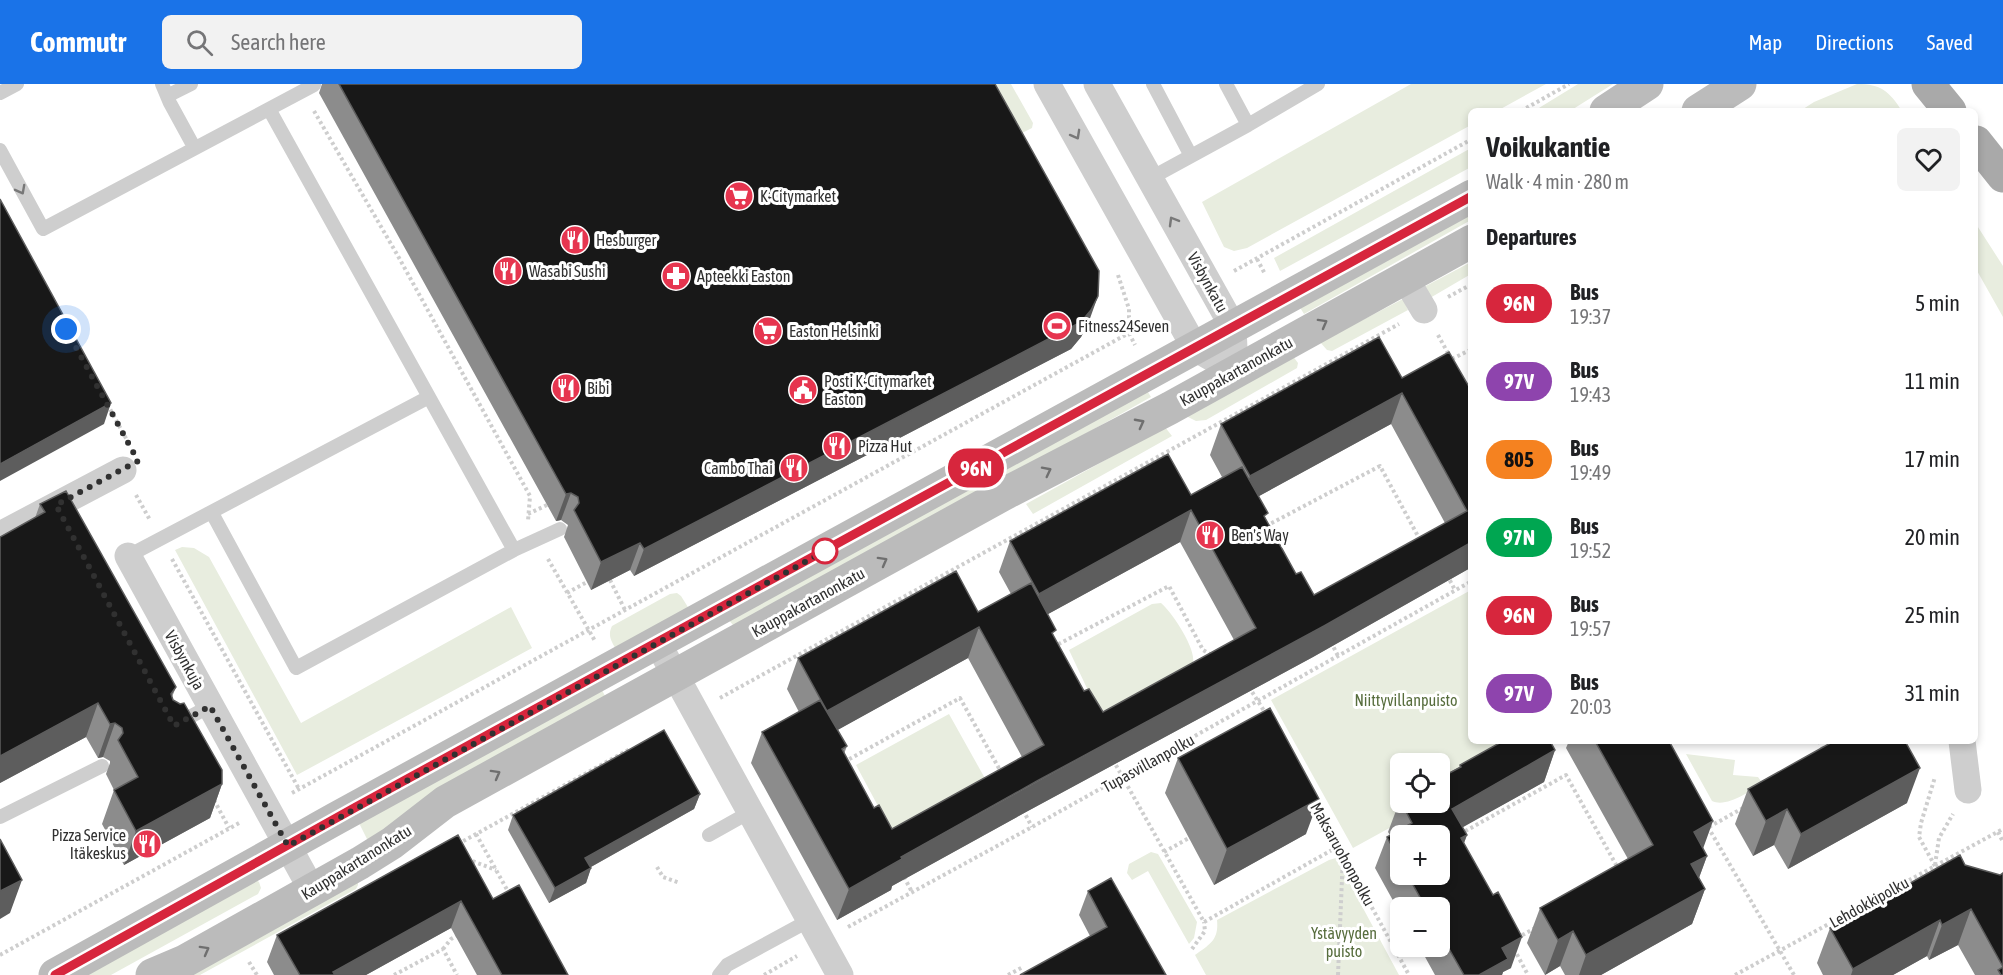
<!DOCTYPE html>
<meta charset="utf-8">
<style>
:root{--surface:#fff;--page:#f2f2f2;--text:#202124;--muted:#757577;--accent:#1a73e8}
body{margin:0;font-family:"Asap Condensed",sans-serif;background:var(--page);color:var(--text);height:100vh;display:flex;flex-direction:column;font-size:22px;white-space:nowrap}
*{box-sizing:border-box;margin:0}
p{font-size:20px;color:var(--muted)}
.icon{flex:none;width:33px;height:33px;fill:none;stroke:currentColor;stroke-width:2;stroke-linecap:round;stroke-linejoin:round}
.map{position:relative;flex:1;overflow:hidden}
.details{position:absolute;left:1468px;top:24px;width:510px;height:636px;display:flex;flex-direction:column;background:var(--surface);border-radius:9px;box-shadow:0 3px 9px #0003}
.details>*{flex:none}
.badge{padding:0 12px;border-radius:20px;font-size:21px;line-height:39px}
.fabs{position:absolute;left:1390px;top:669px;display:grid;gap:12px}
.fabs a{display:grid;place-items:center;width:60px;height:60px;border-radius:9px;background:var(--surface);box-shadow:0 3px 9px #0003;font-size:30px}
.you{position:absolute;width:30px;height:30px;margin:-15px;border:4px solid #fff;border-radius:50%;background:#1a73e8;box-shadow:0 0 0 9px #1a73e833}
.map>.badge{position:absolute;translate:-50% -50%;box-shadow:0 0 0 3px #fff}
h2{padding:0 18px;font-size:22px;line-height:54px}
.round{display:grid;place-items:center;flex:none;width:63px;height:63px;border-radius:9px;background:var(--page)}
.overview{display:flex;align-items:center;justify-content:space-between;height:102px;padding:0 18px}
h1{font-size:28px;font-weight:700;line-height:45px}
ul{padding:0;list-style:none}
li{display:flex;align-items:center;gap:18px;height:78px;padding:0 18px}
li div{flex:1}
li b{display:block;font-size:22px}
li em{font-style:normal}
li .badge{min-width:66px;font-weight:700;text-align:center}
header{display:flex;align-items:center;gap:36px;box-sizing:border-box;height:84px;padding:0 30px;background:var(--accent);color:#fff}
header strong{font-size:28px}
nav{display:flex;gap:33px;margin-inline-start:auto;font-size:21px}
.search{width:420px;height:54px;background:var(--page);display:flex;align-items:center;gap:15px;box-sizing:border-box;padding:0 21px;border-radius:9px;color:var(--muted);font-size:22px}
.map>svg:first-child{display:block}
.green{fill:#e8eddf}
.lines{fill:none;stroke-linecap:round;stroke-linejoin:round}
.path{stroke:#cecece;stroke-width:4;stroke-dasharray:3 3;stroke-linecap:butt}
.lane{stroke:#cecece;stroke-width:14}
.street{stroke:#cecece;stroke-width:27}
.secondary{stroke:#bbb;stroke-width:33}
.primary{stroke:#a9a9a9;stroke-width:33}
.wall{fill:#8c8c8c;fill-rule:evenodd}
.shaded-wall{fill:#5d5d5d}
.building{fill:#181818;stroke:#5d5d5d;stroke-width:1.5}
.oneway{stroke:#787878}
.oneway2{stroke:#6f6f6f}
.line-casing{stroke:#fff;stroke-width:14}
.line{stroke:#d7263d;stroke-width:9}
.walk{stroke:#313131;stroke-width:6;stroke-dasharray:0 10.8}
.stop-dot{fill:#fff;stroke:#d7263d;stroke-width:3}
.labels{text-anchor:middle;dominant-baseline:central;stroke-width:6;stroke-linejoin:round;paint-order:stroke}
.poi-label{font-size:16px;fill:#313131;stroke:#fff;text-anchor:start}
.street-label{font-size:16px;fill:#313131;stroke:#fff}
.park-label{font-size:16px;fill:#576d3d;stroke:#fff}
</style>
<header>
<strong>Commutr</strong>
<div class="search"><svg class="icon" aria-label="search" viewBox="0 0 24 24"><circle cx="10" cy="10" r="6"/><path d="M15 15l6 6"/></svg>Search here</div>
<nav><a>Map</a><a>Directions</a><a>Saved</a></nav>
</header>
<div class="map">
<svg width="2003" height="891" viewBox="0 0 2003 891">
<rect width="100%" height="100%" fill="#fff"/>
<!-- green -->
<path class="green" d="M995,0H1011L1033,39L1032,44L1022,49Z
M1411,0H1546L1497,27H1472L1471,41L1247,164L1234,167L1224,163L1202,118Z
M1578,0H1613L1570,27H1534Z
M1857,0C1881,0 1889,7 1902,27H1800L1814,18Z
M1471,64V83L1280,187L1274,174Z
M1471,120V136L1304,230L1296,217Z
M1976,140L2003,182V233L1976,185Z
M1471,178V190L1430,214L1424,203Z
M1403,215L1408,226L1332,267L1327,266L1320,258Z
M1292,271L1298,279L1297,284L1206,336L1196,337L1186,332Z
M1143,300L1151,313L737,546L724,530Z
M1165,343L1172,352L1033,430L1026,420Z
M182,463L194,464L209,473L301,639L511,523L532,564L297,691L175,466Z
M1471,506L1472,657H1544L1440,715V680H1401V718L1435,719L1353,764L1271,616Z
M677,509L681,512L691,528L617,567C612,558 607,552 612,542L670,510Z
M1161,519C1171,527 1196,564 1193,578C1193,581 1191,584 1189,587L1112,629L1103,626L1092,615L1069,566L1152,520Z
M599,600L608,618L369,759L357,735Z
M949,630L987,698L893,750L856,681Z
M1686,670L1735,676L1733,691L1758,693L1763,700C1749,707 1727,724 1712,717Z
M1151,768L1158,770L1197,838L1194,854L1189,860L1148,787L1132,796L1127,789L1129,780Z
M1336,774L1399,891H1206L1195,871C1210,860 1219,856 1217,836L1329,776Z
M255,795L259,798L261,804L258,810L111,891H73Z
M358,796V801L356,805L200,891H173Z"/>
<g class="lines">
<!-- path -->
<path class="path" d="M314,27L398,172L530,412L528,437
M1521,27L1569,0
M1257,175L1265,190
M1234,187L1472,55
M1118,191L1129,225V249L1135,261
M1448,213L1472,200
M1438,251L1449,271
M1452,275L1472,265
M105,327L110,325L128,358
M136,411L150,436
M528,430L547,421
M1269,443L1268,441L1380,382L1419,454L1422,456
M172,475L299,705
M548,475L595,557
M1447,491L1455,506
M610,496L625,526
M567,509L587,498
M1331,558L1338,572
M1053,563L1169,502L1203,566L1213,572
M1249,603L1266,630
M720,614L1399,240
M1819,657L1824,667
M1113,676L1204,838L1339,762
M844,678L960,614L1001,688
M292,709L1129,249L1146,237
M214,716L229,744
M1314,718L1409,891
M1023,726L1032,743
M1708,743L1794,891
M1709,743L1743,724
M1998,748L2003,758
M476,750L510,811
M1460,750L1566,691L1619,786
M458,760L630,665
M1164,768L1189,754
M467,775L496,786
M1935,781L1939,754L1953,730
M1935,782L1919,753L1921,739L1935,693
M657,783L663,793L680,799
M904,793L912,808
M848,843L1032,743L1472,497
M1517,854L1537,843
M443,865L451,855L458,851
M1192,865L1205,847L1204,838
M1514,865L1528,891
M0,871L241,738
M249,878L257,891
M394,891L443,865L457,891
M764,891L797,872
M1008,891L1023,883
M1338,891L1343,770
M1735,891L2003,745"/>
<!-- lane -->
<path class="lane" d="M162,0L170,19L194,63
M1153,0L1191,72
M1226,0L1248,41
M0,9L17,0
M167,12L191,0
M269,25L514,466
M0,66L43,145L314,1
M1149,95L1248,41L1318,0
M212,429L296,584L514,466L560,445
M128,472L429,313
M175,641L210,622
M0,733L102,682
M709,751L750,728
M719,891L727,881L810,836"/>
<!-- street -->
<path class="street" d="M1047,0L1195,264L1235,287
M1097,0L1233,243L1235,287
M1405,194L1424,226
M0,451L123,386
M128,472L312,806
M657,558L840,891
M1962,657L1968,706"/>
<!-- secondary -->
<path class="secondary" d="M1606,27L1647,0
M1698,27L1740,0
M55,891L335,735L1472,112
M152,891L185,877L360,779L392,759L445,718L1006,409L1170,324L1472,157"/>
<!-- primary -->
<path class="primary" d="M1928,0L1950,27
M1976,58L2003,92"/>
</g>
<!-- wall -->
<path class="wall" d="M322,0H995L1088,240L1081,253L1071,265L634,492L630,486L591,506L564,453L568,441L561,436L556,437L319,9Z
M1402,294L1472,308V483L1313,573L1026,728L892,802L891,806L837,836L751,679L762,648L799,628L787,605L798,574L978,528L1011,510L999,488L1010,457L1191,411L1222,393L1210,371L1221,340ZM1391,340L1445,439L1314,511L1296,490L1266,436L1259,412ZM1180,458L1234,556L1103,628L1084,607L1054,553L1048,530ZM968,574L1022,673L892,745L874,724L844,670L847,662L837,646Z
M40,420L176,603L172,613L173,616L222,700L210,734L124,781L102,740L114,706L106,690L110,679V677L103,673L98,674L86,653L0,699V453L35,434Z
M1569,657H1669L1703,765L1707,772L1699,794L1705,805L1692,840L1601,891H1565L1560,882L1545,891L1527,859L1540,824L1628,775L1566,664Z
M1908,662L1907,719L1788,785L1774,761L1753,772L1735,740L1748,705Z
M1555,666L1544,698L1462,743L1467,751L1464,759L1511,884L1503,888L1502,891H1435L1419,862H1440V824H1401V831L1375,784L1387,753L1390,751L1388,748L1400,716L1459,683L1460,681ZM1401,752L1440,790H1401Z
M1178,674L1306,750L1214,801L1165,709Z
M700,710L694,725L591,783V784L586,799L549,819L508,746L513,731Z
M458,751L493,815L568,891H477L451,844L366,891H274L267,878L277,851Z
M1965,781L2000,791L2003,891H1975L1958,861L1929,876L1927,872L1893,891H1823L1817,879L1830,844Z
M1088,807L1166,891L1090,852L1079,831Z"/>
<!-- shaded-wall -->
<path class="shaded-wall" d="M1098,212L1088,240L1081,253L1071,265L634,492L644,465Z
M1402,309L1391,340L1239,423L1250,392Z
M111,319L104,340L0,397V380Z
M571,409L561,436L556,437L566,410Z
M1191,426L1180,458L1028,541L1039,510Z
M1472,458V483L1313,573L1026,728L892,802L891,806L837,836L849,805L901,773Z
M640,459L630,486L591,506L601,478Z
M979,543L968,574L816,658L827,627Z
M98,619L86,653L0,699V672Z
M115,639L103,673L98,674L110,640Z
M1555,666L1544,698L1440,756L1452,725Z
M1920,684L1907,719L1788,785L1801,750Z
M222,700L210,734L124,781L136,747Z
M700,710L694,725L580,789L585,774Z
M1319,715L1306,750L1214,801L1227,765Z
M1787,725L1774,761L1753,772L1766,737Z
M1713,737L1700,773L1694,748Z
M1467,751L1455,782L1461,754Z
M1707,772L1694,807L1691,780Z
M591,784L586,799L549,819L555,804Z
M22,796L10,829L0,835V807Z
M1705,805L1692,840L1601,891H1579L1586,871Z
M461,817L451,844L366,891H332L333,888Z
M1971,825L1958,861L1929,876L1942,841Z
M1940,836L1927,872L1893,891H1851L1853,885Z
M1573,847L1560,882L1545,891L1558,856Z
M1522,853L1511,884L1503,888L1502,891H1479L1502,864Z"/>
<!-- building -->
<path class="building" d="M339,0H995L1099,187L1098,212L1091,226L1081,238L644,465L640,459L601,478L574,426L579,419L578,413L571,409L566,410Z
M0,115L111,319L0,380Z
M1379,253L1402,294L1449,268L1472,308V458L1324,542L1037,697L901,773L902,775L849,805L762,648L820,616L847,662L842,665L874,724L879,721L892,745L1044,661L979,543L827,627L798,574L956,487L978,528L1031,499L1056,546L1052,549L1084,607L1089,605L1103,628L1256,544L1191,426L1039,510L1010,457L1168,370L1191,411L1242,383L1268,429L1264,432L1296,490L1301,488L1314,511L1467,427L1402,309L1250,392L1221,340Z
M66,407L176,603L171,610L173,616L180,620L184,619L222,686V700L136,747L114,706L138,693L118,656L123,649L122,644L115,639L110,640L98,619L0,672V453L45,428L40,420Z
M1270,624L1319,715L1227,765L1178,674Z
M664,646L700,710L585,774L591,784L555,804L513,731Z
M1503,657H1550L1555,666L1452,725L1467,751L1461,754L1493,811L1498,808L1522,853L1502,864L1508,875L1479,891H1464L1440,849V824H1426L1407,790H1440V752H1401V779L1387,753L1412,739L1400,716H1401V718H1440V694L1461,683L1460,681Z
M1595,657H1669L1713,737L1694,748L1707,772L1691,780L1705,805L1586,871L1573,847L1558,856L1540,824L1653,761Z
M1834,657H1905L1920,684L1801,750L1787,725L1766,737L1748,705Z
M458,751L493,815L519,801L568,891H502L461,817L333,888L335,891H300L277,851Z
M0,755L22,796L0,807Z
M1960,771L1965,781L2000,791L2003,789V883L1971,825L1942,841L1940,836L1853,885L1830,844Z
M1111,794L1166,891H1020L1107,843L1088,807Z
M2003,883V891H2001L1998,886Z"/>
<!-- one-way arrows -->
<defs><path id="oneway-chevron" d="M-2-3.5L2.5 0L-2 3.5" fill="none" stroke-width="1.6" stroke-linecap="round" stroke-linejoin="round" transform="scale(1.5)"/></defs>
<g class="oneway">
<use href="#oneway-chevron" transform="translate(1076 51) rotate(61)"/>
<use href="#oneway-chevron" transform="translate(21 106) rotate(62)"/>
<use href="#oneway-chevron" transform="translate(1173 137) rotate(-120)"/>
</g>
<g class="oneway2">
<use href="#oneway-chevron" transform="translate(1323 239) rotate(-29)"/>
<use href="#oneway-chevron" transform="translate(1140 339) rotate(-28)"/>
<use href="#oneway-chevron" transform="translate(1047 387) rotate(-27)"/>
<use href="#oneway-chevron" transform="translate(883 477) rotate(-29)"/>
<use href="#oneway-chevron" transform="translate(496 690) rotate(-29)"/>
<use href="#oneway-chevron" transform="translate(205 866) rotate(-29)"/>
</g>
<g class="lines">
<!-- line casing -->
<g class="line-casing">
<path id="line" d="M55,891L356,723L1472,112"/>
</g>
<!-- line -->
<use href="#line" class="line"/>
<!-- walk -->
<path class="walk" d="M66,245L138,377L56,421L174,642L210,622L288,762L825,467"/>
</g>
<!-- icons -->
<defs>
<g id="supermarket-disc" transform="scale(1.5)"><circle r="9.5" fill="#e6354f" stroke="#fff"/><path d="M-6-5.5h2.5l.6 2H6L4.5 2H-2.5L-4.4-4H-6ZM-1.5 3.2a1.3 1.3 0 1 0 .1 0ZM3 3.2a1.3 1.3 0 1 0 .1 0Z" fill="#fff"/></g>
<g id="restaurant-disc" transform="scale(1.5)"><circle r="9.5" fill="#e6354f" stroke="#fff"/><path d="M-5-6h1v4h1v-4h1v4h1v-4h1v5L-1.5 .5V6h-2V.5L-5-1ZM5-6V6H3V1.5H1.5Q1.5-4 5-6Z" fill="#fff"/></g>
<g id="pharmacy-disc" transform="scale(1.5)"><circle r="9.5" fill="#e6354f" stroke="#fff"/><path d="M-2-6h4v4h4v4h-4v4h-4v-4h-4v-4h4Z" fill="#fff"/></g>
<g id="stadium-disc" transform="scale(1.5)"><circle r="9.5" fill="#e6354f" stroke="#fff"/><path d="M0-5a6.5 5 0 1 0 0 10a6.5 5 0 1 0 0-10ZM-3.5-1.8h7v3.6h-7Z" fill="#fff"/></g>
<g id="civic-disc" transform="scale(1.5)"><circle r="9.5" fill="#e6354f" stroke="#fff"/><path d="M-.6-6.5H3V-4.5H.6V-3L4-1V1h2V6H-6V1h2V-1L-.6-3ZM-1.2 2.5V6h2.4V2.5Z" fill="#fff"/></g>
</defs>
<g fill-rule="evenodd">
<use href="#supermarket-disc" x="739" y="112"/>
<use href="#restaurant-disc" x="575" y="156"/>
<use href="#restaurant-disc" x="508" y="187"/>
<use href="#pharmacy-disc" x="676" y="192"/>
<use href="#stadium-disc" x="1057" y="242"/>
<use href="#supermarket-disc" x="768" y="247"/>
<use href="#restaurant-disc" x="566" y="304"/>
<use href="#civic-disc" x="803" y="306"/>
<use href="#restaurant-disc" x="837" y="362"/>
<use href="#restaurant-disc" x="794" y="384"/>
<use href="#restaurant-disc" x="1210" y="451"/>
<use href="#restaurant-disc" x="147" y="760"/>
</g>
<!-- markers -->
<circle class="stop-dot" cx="825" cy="467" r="12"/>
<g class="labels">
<!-- poi labels -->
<g class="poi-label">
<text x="760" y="112">K-Citymarket</text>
<text x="596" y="156">Hesburger</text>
<text x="529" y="187">Wasabi Sushi</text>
<text x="697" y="192">Apteekki Easton</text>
<text x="1078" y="242">Fitness24Seven</text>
<text x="789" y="247">Easton Helsinki</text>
<text x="824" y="297">Posti K-Citymarket<tspan x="824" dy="18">Easton</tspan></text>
<text x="587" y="304">Bibi</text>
<text x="858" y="362">Pizza Hut</text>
<text x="773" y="384" text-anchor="end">Cambo Thai</text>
<text x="1231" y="451">Ben's Way</text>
<text x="126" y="751" text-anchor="end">Pizza Service<tspan x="126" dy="18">Itäkeskus</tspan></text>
</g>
<!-- street labels -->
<g class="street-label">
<text transform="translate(1208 198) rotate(61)">Visbynkatu</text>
<text transform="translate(1236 287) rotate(-29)">Kauppakartanonkatu</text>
<text transform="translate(808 518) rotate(-29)">Kauppakartanonkatu</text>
<text transform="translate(185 576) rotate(61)">Visbynkuja</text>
<text transform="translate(1148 679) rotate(-29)">Tupasvillanpolku</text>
<text transform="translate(1343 770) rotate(61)">Maksaruohonpolku</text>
<text transform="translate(356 778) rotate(-32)">Kauppakartanonkatu</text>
<text transform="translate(1869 818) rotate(-29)">Lehdokkipolku</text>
</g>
<!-- park labels -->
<g class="park-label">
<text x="1406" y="616">Niittyvillanpuisto</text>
<text x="1344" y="849">Ystävyyden<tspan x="1344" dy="18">puisto</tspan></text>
</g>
</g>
</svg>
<div class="fabs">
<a><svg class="icon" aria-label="locate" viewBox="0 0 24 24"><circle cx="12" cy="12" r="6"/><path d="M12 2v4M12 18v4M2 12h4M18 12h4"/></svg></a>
<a>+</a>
<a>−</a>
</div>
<div class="you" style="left:66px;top:245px"></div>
<b class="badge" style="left:976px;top:384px;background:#d7263d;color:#fff">96N</b>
<section class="details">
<div class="overview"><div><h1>Voikukantie</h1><p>Walk · 4 min · 280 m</p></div><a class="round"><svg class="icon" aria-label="heart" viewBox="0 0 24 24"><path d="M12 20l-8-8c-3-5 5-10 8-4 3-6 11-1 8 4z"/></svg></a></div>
<h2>Departures</h2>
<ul>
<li><span class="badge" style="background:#d7263d;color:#fff">96N</span><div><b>Bus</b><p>19:37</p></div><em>5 min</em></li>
<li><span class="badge" style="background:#8e44ad;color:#fff">97V</span><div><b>Bus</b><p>19:43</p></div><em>11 min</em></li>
<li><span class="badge" style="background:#f58220;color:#111">805</span><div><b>Bus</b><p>19:49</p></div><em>17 min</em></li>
<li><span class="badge" style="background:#00a651;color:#fff">97N</span><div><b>Bus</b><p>19:52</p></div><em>20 min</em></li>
<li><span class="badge" style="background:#d7263d;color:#fff">96N</span><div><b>Bus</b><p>19:57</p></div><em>25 min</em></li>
<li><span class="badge" style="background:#8e44ad;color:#fff">97V</span><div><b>Bus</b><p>20:03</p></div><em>31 min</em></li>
</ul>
</section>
</div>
